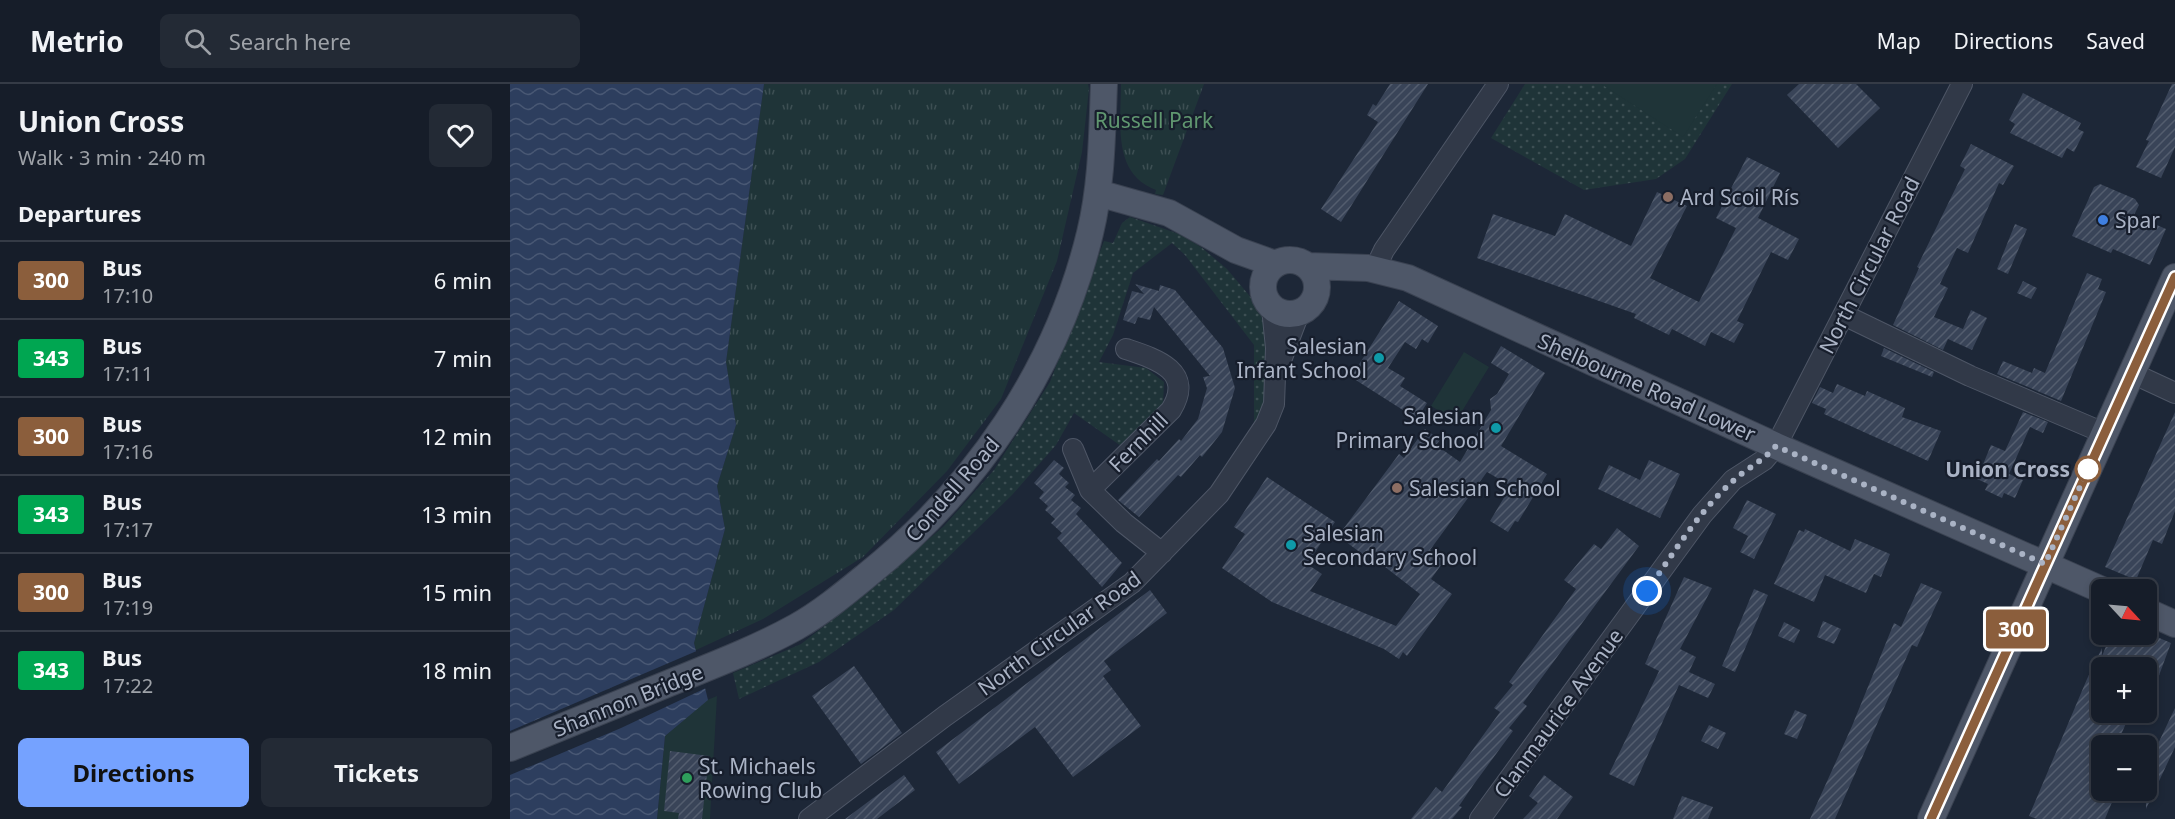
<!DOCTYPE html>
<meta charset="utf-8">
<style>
:root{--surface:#161d29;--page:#232a35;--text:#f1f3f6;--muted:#9ea2a8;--line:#353b46;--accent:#75a2ff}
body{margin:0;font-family:"Noto Sans",sans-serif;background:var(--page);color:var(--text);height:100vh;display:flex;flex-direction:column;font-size:22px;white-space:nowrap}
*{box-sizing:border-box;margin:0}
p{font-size:20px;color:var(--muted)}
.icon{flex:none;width:33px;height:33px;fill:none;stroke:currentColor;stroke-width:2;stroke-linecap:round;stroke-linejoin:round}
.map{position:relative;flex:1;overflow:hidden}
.details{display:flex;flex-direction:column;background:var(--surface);width:510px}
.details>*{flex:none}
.badge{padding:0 12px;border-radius:4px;font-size:21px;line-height:39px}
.needle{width:39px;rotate:116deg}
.controls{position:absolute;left:1581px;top:495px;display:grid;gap:12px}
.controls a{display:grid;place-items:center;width:66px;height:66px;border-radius:9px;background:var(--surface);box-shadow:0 3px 9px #0003,0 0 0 2px var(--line);font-size:30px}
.you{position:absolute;width:30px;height:30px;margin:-15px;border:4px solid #fff;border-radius:50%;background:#1a73e8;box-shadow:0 0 0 9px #1a73e833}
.map>.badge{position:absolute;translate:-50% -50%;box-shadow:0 0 0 3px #fff}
h2{padding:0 18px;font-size:22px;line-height:54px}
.round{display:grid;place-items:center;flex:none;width:63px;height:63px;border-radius:9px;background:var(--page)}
.head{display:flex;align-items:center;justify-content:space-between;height:102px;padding:0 18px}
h1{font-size:28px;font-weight:700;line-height:45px}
.button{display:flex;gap:12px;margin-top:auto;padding:12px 18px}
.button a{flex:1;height:69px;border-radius:9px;background:var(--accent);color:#111;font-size:24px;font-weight:700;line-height:69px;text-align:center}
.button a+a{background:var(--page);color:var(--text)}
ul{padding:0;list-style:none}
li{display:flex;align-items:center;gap:18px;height:78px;padding:0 18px;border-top:2px solid var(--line)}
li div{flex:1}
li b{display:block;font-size:22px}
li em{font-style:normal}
li .badge{min-width:66px;font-weight:700;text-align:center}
header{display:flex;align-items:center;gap:36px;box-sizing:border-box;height:84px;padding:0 30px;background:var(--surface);border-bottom:2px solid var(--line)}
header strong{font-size:28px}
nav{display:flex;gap:33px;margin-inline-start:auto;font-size:21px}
.search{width:420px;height:54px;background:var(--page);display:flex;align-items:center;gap:15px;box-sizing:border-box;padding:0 21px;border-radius:9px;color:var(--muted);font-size:22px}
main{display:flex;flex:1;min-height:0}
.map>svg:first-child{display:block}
.grass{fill:url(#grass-dots)}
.park{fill:url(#park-tufts)}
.pitch{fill:#1f3438}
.water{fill:url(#water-waves)}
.pier{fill:#1d2737}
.building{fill:url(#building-hatch)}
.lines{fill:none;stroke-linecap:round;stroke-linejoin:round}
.minor-casing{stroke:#4e5666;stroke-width:22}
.major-casing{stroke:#3a4251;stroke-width:28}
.minor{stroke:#313948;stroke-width:20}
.major{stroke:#4e5768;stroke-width:26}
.line-casing{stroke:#fff;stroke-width:14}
.line{stroke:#8b5e3c;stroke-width:9}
.walk{stroke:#aab3c5;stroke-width:6;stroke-dasharray:0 10.8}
.education-dot{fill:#8d6e63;stroke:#171e2c;stroke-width:2}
.shop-dot{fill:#3f7fe0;stroke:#171e2c;stroke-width:2}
.culture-dot{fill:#0f9aa8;stroke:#171e2c;stroke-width:2}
.stop-dot{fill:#fff;stroke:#8b5e3c;stroke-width:3}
.leisure-dot{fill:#2e9e5b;stroke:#171e2c;stroke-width:2}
.labels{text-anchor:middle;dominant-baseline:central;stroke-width:4.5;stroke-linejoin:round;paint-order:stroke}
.park-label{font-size:21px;fill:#609770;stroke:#171e2c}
.poi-label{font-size:21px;fill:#aab3c5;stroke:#171e2c;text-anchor:start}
.street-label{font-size:21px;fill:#aab3c5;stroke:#171e2c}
.stop-label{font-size:21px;font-weight:bold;fill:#aab3c5;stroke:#171e2c;text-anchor:end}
</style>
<header>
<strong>Metrio</strong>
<div class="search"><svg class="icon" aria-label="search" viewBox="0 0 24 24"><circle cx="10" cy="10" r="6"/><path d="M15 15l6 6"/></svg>Search here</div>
<nav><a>Map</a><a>Directions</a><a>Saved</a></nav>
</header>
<main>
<section class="details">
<div class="head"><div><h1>Union Cross</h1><p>Walk · 3 min · 240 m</p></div><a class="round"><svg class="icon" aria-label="heart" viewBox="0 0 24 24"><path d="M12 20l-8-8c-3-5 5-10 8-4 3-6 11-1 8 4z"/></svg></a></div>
<h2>Departures</h2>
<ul>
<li><span class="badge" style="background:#8b5e3c;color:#fff">300</span><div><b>Bus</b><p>17:10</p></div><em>6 min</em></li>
<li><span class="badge" style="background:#00a651;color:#fff">343</span><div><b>Bus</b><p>17:11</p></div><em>7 min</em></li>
<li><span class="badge" style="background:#8b5e3c;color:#fff">300</span><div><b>Bus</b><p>17:16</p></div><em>12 min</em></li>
<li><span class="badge" style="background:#00a651;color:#fff">343</span><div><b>Bus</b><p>17:17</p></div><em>13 min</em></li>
<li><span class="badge" style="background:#8b5e3c;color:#fff">300</span><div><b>Bus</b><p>17:19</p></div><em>15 min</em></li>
<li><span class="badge" style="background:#00a651;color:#fff">343</span><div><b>Bus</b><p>17:22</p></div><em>18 min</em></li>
</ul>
<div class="button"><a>Directions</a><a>Tickets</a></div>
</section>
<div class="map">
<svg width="1665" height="735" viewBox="0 0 1665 735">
<defs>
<pattern id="grass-dots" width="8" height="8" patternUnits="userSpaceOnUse" patternTransform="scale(1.5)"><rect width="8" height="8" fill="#1f3438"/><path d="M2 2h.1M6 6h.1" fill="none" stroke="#3d4f53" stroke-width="1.8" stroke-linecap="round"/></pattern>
<pattern id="park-tufts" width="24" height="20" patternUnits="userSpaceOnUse" patternTransform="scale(1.5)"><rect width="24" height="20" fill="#1f3438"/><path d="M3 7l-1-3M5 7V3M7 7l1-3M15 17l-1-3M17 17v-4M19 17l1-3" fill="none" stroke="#3d4f53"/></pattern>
<pattern id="water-waves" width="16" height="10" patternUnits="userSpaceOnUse" patternTransform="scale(1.5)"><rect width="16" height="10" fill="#2d3e5e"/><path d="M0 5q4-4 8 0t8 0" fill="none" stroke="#495874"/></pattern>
<pattern id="building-hatch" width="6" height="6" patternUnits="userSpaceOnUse" patternTransform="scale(1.5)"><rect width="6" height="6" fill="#394458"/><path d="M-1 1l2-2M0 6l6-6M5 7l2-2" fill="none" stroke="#535d6e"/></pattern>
</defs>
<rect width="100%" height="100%" fill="#1d2737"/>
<!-- grass -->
<path class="grass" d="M1015,0H1222L1175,75L1146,95L1074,106L981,54Z
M620,133L669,150L691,163L717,185L749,223L758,253L755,336L744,353V261L675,171L662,159L623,189L603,251L589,278L636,284L654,298L653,321L614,364L564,329L546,361L502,411L384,526L309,578L229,615L223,589L291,560L348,516L434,442L484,386L540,298L594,157L603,159L612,139Z"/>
<!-- park -->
<path class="park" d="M254,0H578L579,5L572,68L547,177L491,315L437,387L353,473L253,535L186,566L184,559L215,445L207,402L226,341L216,278Z
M611,0H694L653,111L645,110L646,106C602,90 611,39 611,0Z"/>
<!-- pitch -->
<path class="pitch" d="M1091,0H1207L1173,53Z
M954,268L979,283L946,337L921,322Z
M207,612L200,735H147L155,652L197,616Z"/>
<!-- water -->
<path class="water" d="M0,0H254L216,278L226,341L207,402L215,445L184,559L198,616L155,652L147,735H0Z"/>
<!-- pier -->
<path class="pier" d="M189,566L198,603L111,644L0,691V647Z"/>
<!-- building -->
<path class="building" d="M880,0H918L831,138L811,125L868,38L857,31L863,20L866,22Z
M1289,0H1346L1370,24L1328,64L1277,11Z
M1662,0H1665V63L1651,94L1626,83L1639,57L1636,56Z
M1513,9L1571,39L1568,45L1574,48L1564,68L1557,64L1552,74L1500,49L1505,40L1499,36Z
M1461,60L1504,82L1493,101L1489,99L1458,169L1447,164L1430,200L1438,204L1424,233L1453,245L1461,226L1477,234L1462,266L1438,255L1433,266L1383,241L1409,184L1407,183L1455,85L1450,82Z
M1237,73L1270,89L1248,134L1289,155L1278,176L1261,168L1227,237L1234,240L1224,259L1201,248L1195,262L1162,245L1159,251L1124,234L1126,230L967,174L983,130L1045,152L1055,130L1121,162L1147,108L1177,122L1140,194L1189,218L1226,144L1206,134Z
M1590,100L1625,115L1629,121L1624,131L1656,145L1640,181L1603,165L1601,169L1562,152L1584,103Z
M1505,140L1517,145L1498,190L1487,185Z
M1577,189L1592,195L1588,205L1596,208L1551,317L1487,290L1493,277L1522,289L1524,284L1535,289Z
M1513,197L1527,204L1521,215L1507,209Z
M625,200L649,207L650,201L665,206L713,264L725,304L712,348L692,373L690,371L671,393L668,391L629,433L608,416L647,375L649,377L669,355L671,357L688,335L697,304L693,293L700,292L644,223L640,236L628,233L625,240L613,236L622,207L634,210Z
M889,217L928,242L918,259L912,255L906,265L895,258L878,284L895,294L890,302L917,319L907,335L841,293Z
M991,262L1035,289L991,362L1037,390L1008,438L1005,437L998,448L980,437L1001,402L977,388L920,466L934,477L921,495L942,510L897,572L893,568L889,575L874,565L762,518L712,484L735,450L724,443L757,393L825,438L797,480L812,490L800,507L886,542L910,510L857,469L855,472L828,452L889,370L894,374L915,345L930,356L926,361L950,378L981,326L980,315L987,310L999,290L981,279Z
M1374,264L1424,288L1422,293L1371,272Z
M1327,300L1355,312L1357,307L1395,324L1392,333L1431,347L1418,377L1314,330L1316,325L1302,319L1310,303L1323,309Z
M1513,328L1538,338L1533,349L1520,343L1499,390L1513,396L1505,414L1494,409L1492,414L1475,406L1478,400L1467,395L1481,361L1495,367Z
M1665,328V427L1652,460L1643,456L1626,496L1595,483Z
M544,376L554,384L549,390L559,399L555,403L565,411L561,416L571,424L566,430L612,479L592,503L547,454L552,449L541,439L545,435L535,426L538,422L529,414L534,408L524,399Z
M1139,376L1170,390L1150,434L1088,405L1099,381L1130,396Z
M1237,416L1266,430L1244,475L1230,468L1238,452L1223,444Z
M1107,444L1129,462L1013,619L1017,622L999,644L1003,647L964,700L949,722L952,723L942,735H901L926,703L932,708L990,628L984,624L1003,601L999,598L1066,505L1054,496L1084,460L1091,465Z
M1295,445L1340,467L1345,455L1380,470L1371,493L1364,490L1356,509L1315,491L1304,518L1264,500L1289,446L1294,448Z
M1174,493L1202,504L1170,565L1186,573L1179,588L1205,600L1198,614L1169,601L1124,702L1099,690L1149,587L1135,580Z
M1411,499L1432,508L1407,563L1402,561L1325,735H1300L1342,642L1384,539L1391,543Z
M1244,505L1258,511L1225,588L1212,582Z
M640,506L657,529L594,577L601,586L593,592L631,642L563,693L525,643L449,700L426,668Z
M1313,537L1331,545L1324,560L1307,553Z
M1274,538L1290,546L1284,559L1268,552Z
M1601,550H1628L1645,558L1647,553L1661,559L1637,624L1636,584H1592V628H1621L1606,662H1592V706H1607L1595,735H1527L1519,732L1577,595L1592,564V572Z
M344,582L392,649L351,680L302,612Z
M1665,624V663L1636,725V685Z
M1285,626L1297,631L1287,655L1274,650Z
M1199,641L1216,649L1208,665L1191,657Z
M160,667L199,672L192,735H168L169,729L154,727Z
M394,691L405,706L367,735H335Z
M1034,691L1063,713L1047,735H1013L1028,719L1019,712Z
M1172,712L1203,723L1198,735H1163Z"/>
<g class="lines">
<!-- minor casing -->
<g class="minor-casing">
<path id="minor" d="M865,185L874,166L988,0
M1334,231L1460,292L1594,349
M770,279L789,229
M1622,289L1665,309
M563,365L580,406L614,439L652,469
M580,406L661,326C685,287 646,275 616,265
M299,735L435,632L622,499L709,410L756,340L764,320L766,264L762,224
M970,735L1192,431L1223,396L1254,376L1266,362L1452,0"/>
</g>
<!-- major casing -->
<g class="major-casing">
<path id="major" d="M588,109L659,129L726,166L765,180
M753 203a27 27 0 1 1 54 0a27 27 0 1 1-54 0Z
M797,182L858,184L898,194L1266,362L1592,506
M1636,527L1665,540
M0,664C54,642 108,620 162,598C204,581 246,565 286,543C311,529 334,510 356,492C465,405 547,286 580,149C592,100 592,50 594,0
M1421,735L1665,193"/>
</g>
<!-- minor -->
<use href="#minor" class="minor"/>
<!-- major -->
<use href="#major" class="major"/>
</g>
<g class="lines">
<!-- line casing -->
<g class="line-casing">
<path id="line" d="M1421,735L1665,193"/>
</g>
<!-- line -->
<use href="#line" class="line"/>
<!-- walk -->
<path class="walk" d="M1137,507C1163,470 1189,427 1223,397C1237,384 1253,377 1266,362L1535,480L1578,385"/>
</g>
<!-- markers -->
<g class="education-dot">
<circle cx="1158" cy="113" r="6"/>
<circle cx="887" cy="404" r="6"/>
</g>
<circle class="shop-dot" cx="1593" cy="136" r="6"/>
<g class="culture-dot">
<circle cx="869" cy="274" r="6"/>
<circle cx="986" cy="344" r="6"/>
<circle cx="781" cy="461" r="6"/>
</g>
<circle class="stop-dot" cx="1578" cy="385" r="12"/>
<circle class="leisure-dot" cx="177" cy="694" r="6"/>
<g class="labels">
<!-- park labels -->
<g class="park-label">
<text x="644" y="36">Russell Park</text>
</g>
<!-- poi labels -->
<g class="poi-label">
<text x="1170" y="113">Ard Scoil Rís</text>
<text x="1605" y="136">Spar</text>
<text x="857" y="262" text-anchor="end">Salesian<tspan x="857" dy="24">Infant School</tspan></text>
<text x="974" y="332" text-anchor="end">Salesian<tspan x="974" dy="24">Primary School</tspan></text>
<text x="899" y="404">Salesian School</text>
<text x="793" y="449">Salesian<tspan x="793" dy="24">Secondary School</tspan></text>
<text x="189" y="682">St. Michaels<tspan x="189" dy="24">Rowing Club</tspan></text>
</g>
<!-- street labels -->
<g class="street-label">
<text transform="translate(1359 181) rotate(-63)">North Circular Road</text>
<text transform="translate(1137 303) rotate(24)">Shelbourne Road Lower</text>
<text transform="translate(628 358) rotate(-45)">Fernhill</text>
<text transform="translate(442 405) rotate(-49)">Condell Road</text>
<text transform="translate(549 549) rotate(-36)">North Circular Road</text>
<text transform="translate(118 616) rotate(-22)">Shannon Bridge</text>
<text transform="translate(1048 629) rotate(-54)">Clanmaurice Avenue</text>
</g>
<!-- stop labels -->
<g class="stop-label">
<text x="1560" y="385">Union Cross</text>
</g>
</g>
</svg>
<div class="controls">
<a><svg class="needle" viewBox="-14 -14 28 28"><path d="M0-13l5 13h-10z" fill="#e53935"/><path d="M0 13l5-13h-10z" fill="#9ea2a8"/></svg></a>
<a>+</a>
<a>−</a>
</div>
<div class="you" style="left:1137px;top:507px"></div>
<b class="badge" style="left:1506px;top:545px;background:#8b5e3c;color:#fff">300</b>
</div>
</main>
